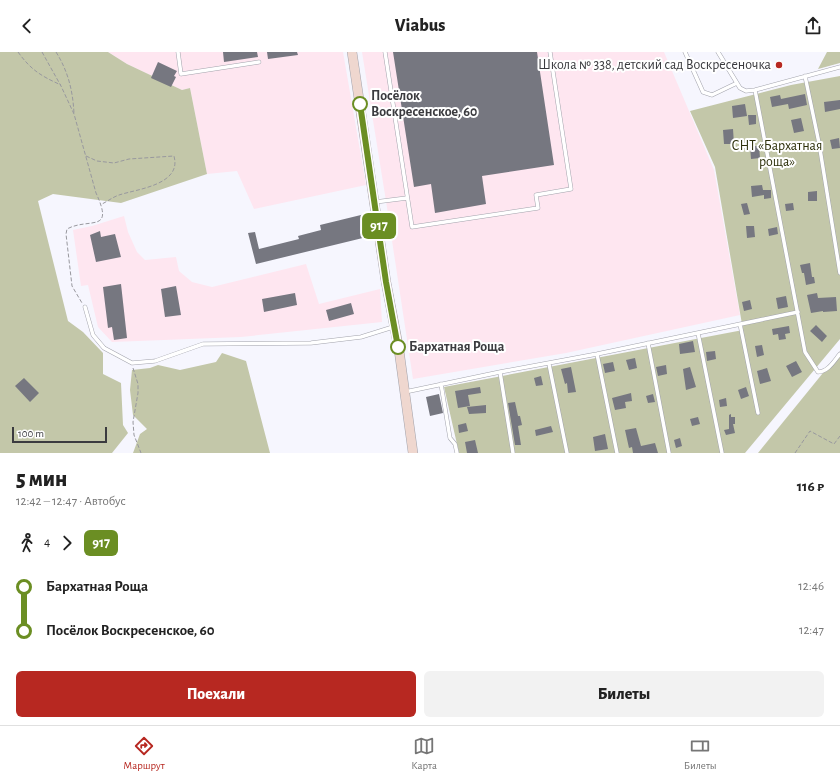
<!DOCTYPE html>
<html lang="ru">
<meta charset="utf-8">
<style>
:root{--surface:#fff;--page:#f2f2f2;--text:#222;--muted:#767676;--line:#e0e0e0;--accent:#b72821}
body{margin:0;font-family:"Alegreya Sans",sans-serif;background:var(--page);color:var(--text);height:100vh;display:flex;flex-direction:column;font-size:15px;white-space:nowrap}
*{box-sizing:border-box;margin:0}
p{font-size:13px;color:var(--muted)}
.icon{flex:none;width:22px;height:22px;fill:none;stroke:currentColor;stroke-width:2;stroke-linecap:round;stroke-linejoin:round}
.map{position:relative;height:401px;overflow:hidden}
.side{display:flex;flex-direction:column;background:var(--surface);flex:1}
.side>*{flex:none}
.badge{padding:0 8px;border-radius:6px;font-size:14px;line-height:26px}
.scale{position:absolute;left:12px;bottom:10px;width:95px;box-sizing:border-box;padding-left:4px;border:2px solid #3b3b3f;border-top:0;font-size:11px;line-height:14px;white-space:nowrap;color:#3b3b3f;-webkit-text-stroke:3px #fff;paint-order:stroke}
.map>.badge{position:absolute;translate:-50% -50%;box-shadow:0 0 0 2px #fff}
.legs{display:flex;align-items:center;gap:6px;height:44px;padding:0 16px;font-size:13px}
.legs p{margin-inline-start:auto}
.summary{display:flex;align-items:center;justify-content:space-between;height:68px;padding:0 16px}
h1{font-size:22px;font-weight:800;line-height:30px}
.action{display:flex;gap:8px;margin-top:auto;padding:8px 16px}
.action a{flex:1;height:46px;border-radius:6px;background:var(--accent);color:#fff;font-size:16px;font-weight:800;line-height:46px;text-align:center}
.action a+a{background:var(--page);color:var(--text)}
ul{padding:0 16px;list-style:none}
li{display:flex;align-items:center;gap:14px;height:44px;font-size:15px}
li i{display:grid;place-items:center;width:6px;height:100%;margin:0 5px;background:currentColor}
li i::after{content:'';width:10px;height:10px;margin:-5px;border:3px solid;border-radius:50%;background:var(--surface)}
li p{margin-inline-start:auto}
li:first-child i{background:linear-gradient(#0000 50%,currentColor 0)}
li:last-child i{background:linear-gradient(currentColor 50%,#0000 0)}
header{display:flex;justify-content:space-between;align-items:center;height:52px;padding:0 16px;background:var(--surface);font-size:18px;font-weight:800}
.menu{display:flex;justify-content:space-around;align-items:center;height:56px;border-top:1px solid var(--line);background:var(--surface);font-size:11px;color:var(--muted)}
.menu a{display:grid;justify-items:center;gap:2px}
.menu .selected{color:var(--accent)}
.map>svg:first-child{display:block}
.industrial{fill:#fee6f0}
.green{fill:#c3c7a9}
.building{fill:#767780}
.lines{fill:none;stroke-linecap:round;stroke-linejoin:round}
.lane-casing{stroke:#a2a3ac;stroke-width:4.5}
.secondary-casing{stroke:#a2a3ac;stroke-width:10}
.path{stroke:#98989e;stroke-width:1;stroke-dasharray:4 2;stroke-linecap:butt}
.lane{stroke:#fff;stroke-width:3.5}
.secondary{stroke:#efd7cf;stroke-width:9}
.line-1-casing{stroke:#fff;stroke-width:9}
.line-1{stroke:#6b8e23;stroke-width:6}
.poi-dot{fill:#b72821;stroke:#fff;stroke-width:1.5}
.stop-1-dot{fill:#fff;stroke:#6b8e23;stroke-width:2}
.labels{text-anchor:middle;dominant-baseline:central;stroke-width:4;stroke-linejoin:round;paint-order:stroke}
.poi-label{font-size:14px;fill:#3b3b3f;stroke:#fff;text-anchor:end}
.stop-label{font-size:14px;font-weight:bold;fill:#3b3b3f;stroke:#fff;text-anchor:start}
.park-label{font-size:14px;fill:#2d300a;stroke:#fff}
</style>
<header><svg class="icon" aria-label="back" viewBox="0 0 24 24"><path d="M15 5l-7 7 7 7"/></svg>Viabus<svg class="icon" aria-label="share" viewBox="0 0 24 24"><path d="M12 15V3M7 8l5-5 5 5M5 13v7h14v-7"/></svg></header>
<div class="map">
<svg width="840" height="401" viewBox="0 0 840 401">
<rect width="100%" height="100%" fill="#f6f6fe"/>
<!-- industrial -->
<path class="industrial" d="M108,0H343L366,133L254,157L237,119L207,122L190,36L182,38L127,12Z
M362,0H664L714,118L740,263L566,301L413,327L386,149Z
M124,164L128,180L137,200L145,208L176,205L179,219L192,230L212,235L306,212L319,252L380,237L382,270L241,285L112,290L98,275L88,233L81,234L73,178L92,174Z"/>
<!-- green -->
<path class="green" d="M0,0H108L127,12L182,38L190,36L207,122L121,151L53,142L38,149L68,269L83,280L103,301V322L121,331L123,373L128,381L112,401H0Z
M827,0H840V11L818,17Z
M840,24V287L745,401H459L444,335L743,278L715,115L690,59L791,33Z
M840,300V401H758Z
M222,301L246,309L270,401H133L140,382L147,377L133,363L130,338L132,318L150,316L158,313L180,318L216,310Z"/>
<!-- building -->
<path class="building" d="M223,0H257L258,5L224,10Z
M267,0H297L298,3L268,7Z
M393,0H537L554,113L482,124L486,152L435,161L431,132L414,135Z
M158,10L177,19L174,24L176,25L171,35L151,26Z
M805,42L807,53L789,57L788,52L772,55L770,45L780,43L781,47Z
M840,48V57L825,60L824,50Z
M745,52L747,64L733,66L732,54Z
M748,63H756V72L749,73Z
M801,66L804,79L794,81L791,68Z
M733,77L734,92H724L723,78Z
M839,86L840,96L832,97L830,88Z
M750,94H759L760,106L751,107Z
M762,133L763,138H771V146L764,147V143L752,145L751,134Z
M817,139V149H808V140Z
M747,151L750,162L744,163L741,152Z
M793,151L794,158L786,159L785,152Z
M365,162L371,184L256,212L248,181L255,180L259,197L299,187L298,184L321,178L320,173Z
M746,174H754L755,185L747,186Z
M777,175L778,182L769,184L768,177Z
M100,179L101,185L115,182L121,205L96,210L90,183Z
M810,211L812,225H814L815,231L806,233L804,221H802L800,213Z
M121,232L127,286L114,288L112,275L108,276L103,235Z
M176,234L181,263L165,265L161,237Z
M295,241L297,253L264,260L262,247Z
M817,241L818,246L836,245L837,259L823,260V259L811,261L807,243Z
M786,244L788,255L778,257L776,246Z
M750,248L752,257L744,259L742,250Z
M351,251L354,262L329,269L326,258Z
M816,273L827,284L822,290L810,279Z
M789,274L790,281L785,282L786,287L779,288L778,282L773,283L772,277Z
M693,289L695,300L680,302L679,292Z
M762,293L764,303L757,305L755,294Z
M715,299L716,307L707,309L706,300Z
M635,306L637,316L629,318L626,308Z
M796,309L802,320L792,325L786,314Z
M613,310L615,319L605,321L603,312Z
M666,313L667,322L658,324L656,315Z
M571,315L576,340L568,341L567,331L565,332L561,317Z
M690,315L696,335L686,338L683,317Z
M767,316L771,329L760,332L757,319Z
M541,324L543,333L536,334L534,326Z
M24,326L39,341L30,350L15,334Z
M480,335L481,341L468,343L470,354L458,356L455,339Z
M746,335L749,344L741,347L738,338Z
M631,341L632,349L625,350L626,356L615,358L612,346Z
M439,342L443,361L430,364L426,345Z
M653,342L655,350L648,351L646,344Z
M726,346L727,354L720,355L719,348Z
M515,350L518,364H520L522,373L518,374L521,393H515L508,351Z
M486,353V361L469,362L467,355Z
M731,362V365H735V372H733L735,381L726,383L724,378L729,377V363Z
M698,365L700,372L692,374L690,367Z
M466,371L468,379L459,381L458,373Z
M551,374L553,380L536,384L535,378Z
M636,376L641,394L655,391L658,401H633L632,395L629,396L625,378Z
M605,382L608,397L595,399L593,385Z
M680,386L682,394L676,396L674,388Z
M475,388L478,401H467L465,390Z"/>
<g class="lines">
<!-- lane casing -->
<g class="lane-casing">
<path id="lane" d="M178,0L181,22L259,10
M385,0L412,175L538,156L536,143L571,137L550,0
M685,0L703,40L712,43L737,31
M718,0L740,36L746,39L755,38L840,15
M805,24L819,91L840,221
M755,38L805,300L818,320C828,320 834,309 840,302
M375,150L407,146
M85,255L93,283L104,296L132,311L155,309L203,292L311,291L361,285L393,275
M740,272L758,361
M698,281L722,401
M648,291L669,401
M597,302L617,401
M549,312L567,401
M500,320L513,401
M441,332L450,386L455,392L457,401
M405,340L500,320L597,302L798,260"/>
</g>
<!-- secondary casing -->
<g class="secondary-casing">
<path id="secondary" d="M352,0L386,230L399,298L413,401"/>
</g>
<!-- path -->
<path class="path" d="M18,0C31,18 41,24 61,33
M42,0L61,34L74,62L96,141C115,182 89,165 67,177L66,182L72,234L82,251
M56,0C68,19 73,39 74,62
M86,104L97,109L114,111L129,107L174,104C182,133 137,137 119,143C113,145 108,149 102,152
M133,316L138,332V341L133,370L134,383L141,401
M795,401L810,379L834,392L840,384"/>
<!-- lane -->
<use href="#lane" class="lane"/>
<!-- secondary -->
<use href="#secondary" class="secondary"/>
</g>
<g class="lines">
<!-- line-1 casing -->
<g class="line-1-casing">
<path id="line-1" d="M360,52L386,230L398,295"/>
</g>
<!-- line-1 -->
<use href="#line-1" class="line-1"/>
</g>
<!-- markers -->
<circle class="poi-dot" cx="779" cy="13" r="4"/>
<g class="stop-1-dot">
<circle cx="360" cy="52" r="7"/>
<circle cx="398" cy="295" r="7"/>
</g>
<g class="labels">
<!-- poi labels -->
<g class="poi-label">
<text x="771" y="13">Школа № 338, детский сад Воскресеночка</text>
</g>
<!-- stop labels -->
<g class="stop-label">
<text x="371" y="44">Посёлок<tspan x="371" dy="16">Воскресенское, 60</tspan></text>
<text x="409" y="295">Бархатная Роща</text>
</g>
<!-- park labels -->
<g class="park-label">
<text x="777" y="94">СНТ «Бархатная<tspan x="777" dy="16">роща»</tspan></text>
</g>
</g>
</svg>
<div class="scale">100 m</div>
<b class="badge" style="left:379px;top:174px;background:#6b8e23;color:#fff">917</b>
</div>
<section class="side">
<div class="summary"><div><h1>5 мин</h1><p>12:42 – 12:47 · Автобус</p></div><b>116 ₽</b></div>
<div class="legs"><svg class="icon" aria-label="walk" viewBox="0 0 24 24"><circle cx="13" cy="4" r="2"/><path d="M13 8l-2 6 4 7M11 14l-3 7M7 12l3-4h3l4 4"/></svg>4<svg class="icon" aria-label="forward" viewBox="0 0 24 24"><path d="M9 5l7 7-7 7"/></svg><b class="badge" style="background:#6b8e23;color:#fff">917</b></div>
<ul>
<li><i style="color:#6b8e23"></i><b>Бархатная Роща</b><p>12:46</p></li>
<li><i style="color:#6b8e23"></i><b>Посёлок Воскресенское, 60</b><p>12:47</p></li>
</ul>
<div class="action"><a>Поехали</a><a>Билеты</a></div>
</section>
<nav class="menu">
<a class="selected"><svg class="icon" aria-label="directions" viewBox="0 0 24 24"><path d="M12 3l9 9-9 9-9-9zM9 14v-3h6M13 9l2 2-2 2"/></svg>Маршрут</a>
<a><svg class="icon" aria-label="map" viewBox="0 0 24 24"><path d="M3 6l6-2 6 2 6-2v14l-6 2-6-2-6 2zM9 4v14M15 6v14"/></svg>Карта</a>
<a><svg class="icon" aria-label="tickets" viewBox="0 0 24 24"><path d="M3 7h18v10H3zM15 7v10"/></svg>Билеты</a>
</nav>
